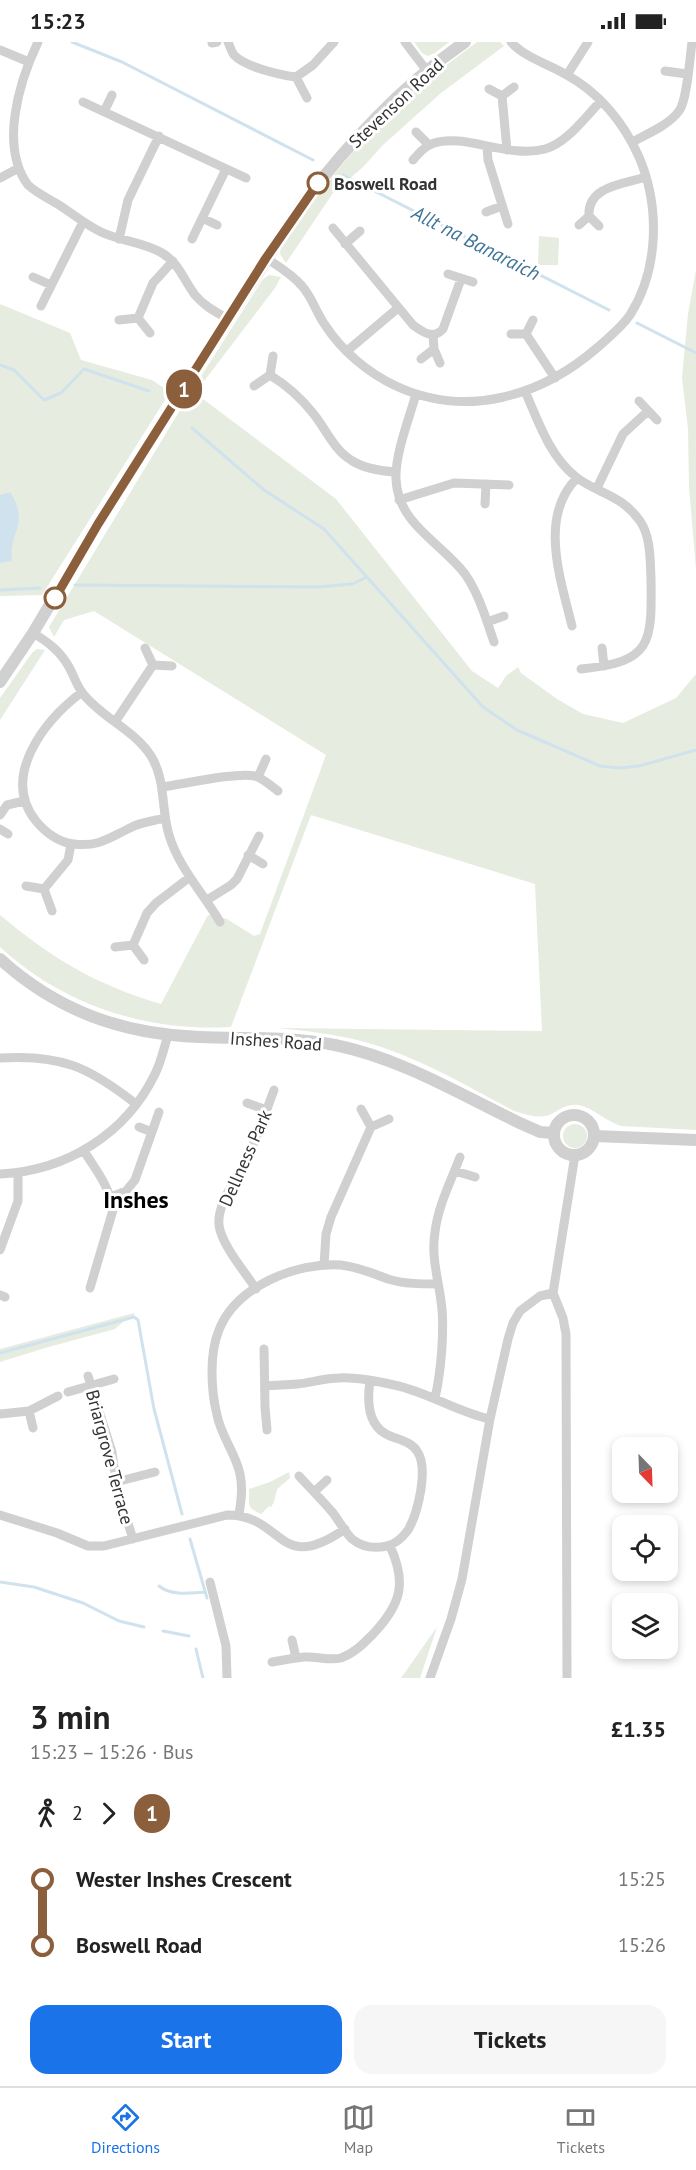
<!DOCTYPE html>
<meta charset="utf-8">
<style>
:root{--surface:#fff;--page:#f6f6f6;--text:#222;--muted:#767676;--line:#e0e0e0;--accent:#1a73e8}
body{margin:0;font-family:"PT Sans",sans-serif;background:var(--page);color:var(--text);height:100vh;display:flex;flex-direction:column;font-size:22px;white-space:nowrap}
*{box-sizing:border-box;margin:0}
p{font-size:20px;color:var(--muted)}
.icon{flex:none;width:33px;height:33px;fill:none;stroke:currentColor;stroke-width:2;stroke-linecap:round;stroke-linejoin:round}
.map{position:relative;height:1636px;overflow:hidden}
.panel{display:flex;flex-direction:column;background:var(--surface);flex:1}
.panel>*{flex:none}
.badge{padding:0 12px;border-radius:20px;font-size:21px;line-height:39px}
.needle{width:39px;rotate:157deg}
.controls{position:absolute;left:612px;top:1395px;display:grid;gap:12px}
.controls a{display:grid;place-items:center;width:66px;height:66px;border-radius:12px;background:var(--surface);box-shadow:0 3px 9px #0003;font-size:30px}
.map>.badge{position:absolute;translate:-50% -50%;box-shadow:0 0 0 3px #fff}
.legs{display:flex;align-items:center;gap:9px;height:66px;padding:0 30px;font-size:20px}
.legs p{margin-inline-start:auto}
.head{display:flex;align-items:center;justify-content:space-between;height:102px;padding:0 30px}
h1{font-size:33px;font-weight:700;line-height:45px}
.primary-button{display:flex;gap:12px;margin-top:auto;padding:12px 30px}
.primary-button a{flex:1;height:69px;border-radius:18px;background:var(--accent);color:#fff;font-size:24px;font-weight:700;line-height:69px;text-align:center}
.primary-button a+a{background:var(--page);color:var(--text)}
ul{padding:0 30px;list-style:none}
li{display:flex;align-items:center;gap:21px;height:66px;font-size:22px}
li i{display:grid;place-items:center;width:9px;height:100%;margin:0 8px;background:currentColor}
li i::after{content:'';width:15px;height:15px;margin:-8px;border:4px solid;border-radius:50%;background:var(--surface)}
li p{margin-inline-start:auto}
li:first-child i{background:linear-gradient(#0000 50%,currentColor 0)}
li:last-child i{background:linear-gradient(currentColor 50%,#0000 0)}
.status{display:flex;justify-content:space-between;align-items:center;height:42px;padding:0 30px;background:var(--surface);direction:ltr}
.status svg{height:16px;fill:currentColor}
.dock{display:flex;justify-content:space-around;align-items:center;height:84px;border-top:2px solid var(--line);background:var(--surface);font-size:16px;color:var(--muted)}
.dock a{display:grid;justify-items:center;gap:3px}
.dock .selected{color:var(--accent)}
.map>svg:first-child{display:block}
.green{fill:#e6ecdf}
.water{fill:#cfe2ee}
.lines{fill:none;stroke-linecap:round;stroke-linejoin:round}
.stream{stroke:#cfe2ee;stroke-width:3}
.minor{stroke:#d0d0d0;stroke-width:9}
.tertiary{stroke:#d0d0d0;stroke-width:12}
.line-1-casing{stroke:#fff;stroke-width:14}
.line-1{stroke:#8b5e3c;stroke-width:9}
.stop-1-dot{fill:#fff;stroke:#8b5e3c;stroke-width:3}
.labels{text-anchor:middle;dominant-baseline:central;stroke-width:6;stroke-linejoin:round;paint-order:stroke}
.street-label{font-size:18px;fill:#333;stroke:#fff}
.stop-label{font-size:18px;font-weight:bold;fill:#333;stroke:#fff;text-anchor:start}
.water-label{font-size:20px;font-style:italic;fill:#3f7597;stroke:#fff}
.district-label{font-size:24px;font-weight:bold;fill:#000;stroke:#fff}
</style>
<div class="status"><b>15:23</b><svg viewBox="0 0 49 12"><path d="M0 12V9h3v3zM5 12V6h3v6zM10 12V3h3v9zM15 12V0h3v12zM26 1h20v11H26zM47 4h2v5h-2z"/></svg></div>
<div class="map">
<svg width="696" height="1636" viewBox="0 0 696 1636">
<rect width="100%" height="100%" fill="#fff"/>
<!-- green -->
<path class="green" d="M414,0H449L435,11L428,14L422,11Z
M477,0H500L504,4L441,51L383,103L363,125L333,151L286,221L280,212L281,204C314,156 349,110 392,70C418,44 448,22 477,0Z
M539,194L559,196L558,223H538Z
M696,228V527L689,445L688,387L682,336L688,272Z
M269,233L281,235L275,246L195,351L336,457L472,629L498,646L506,634L518,625L521,631L557,657L583,672L623,681L676,656L696,632V1088L621,1084C607,1080 592,1065 578,1063C567,1061 560,1068 551,1072C540,1078 525,1072 514,1069C465,1043 415,1013 361,999C334,992 306,989 279,986L542,989L535,842L311,773L231,985C146,990 63,963 0,905V873C53,917 94,942 161,962L208,873L227,877L254,894L260,892L326,713L94,569L64,578L54,595L49,585L191,350L263,237Z
M0,262L70,291L81,318L152,338L170,350L42,553L0,554Z
M37,607L45,608L0,678V656L32,611Z
M563 1094a12 12 0 1 1 24 0a12 12 0 1 1-24 0Z
M134,1271V1275L125,1278L115,1287L45,1306L0,1320V1307Z
M289,1430L290,1436L277,1447L274,1460L271,1465L269,1464L261,1472C245,1465 250,1463 249,1447L270,1440Z
M437,1585L420,1636H401Z"/>
<!-- water -->
<path class="water" d="M10,450C31,484 8,488 12,519L0,521V453Z"/>
<g class="lines">
<!-- stream -->
<path class="stream" d="M72,0L122,20L313,118
M343,133L609,268
M637,281L696,311
M0,323L14,328L44,358L61,351L84,327L149,349
M192,386L264,448L324,487L483,665L517,688L600,724L619,726L639,724L696,708
M75,543L317,545L352,542L367,535
M0,548L40,546
M0,1311L134,1275L138,1278L154,1367L182,1472
M190,1497L207,1556
M0,1540L34,1545L83,1561L119,1579L144,1585
M159,1544C171,1554 190,1551 205,1550
M163,1589L189,1594
M196,1607L203,1636"/>
<!-- minor -->
<path class="minor" d="M38,0C18,42 0,105 28,143C38,152 48,156 59,163C73,172 86,183 101,190C120,199 143,200 162,211C179,221 183,237 195,253C204,264 216,270 228,277
M228,0C230,4 231,9 234,13C245,25 280,33 296,35L313,23L334,0
M405,0L427,29
M212,1L217,0
M0,8L29,20
M665,29L687,32
M567,33L588,0
M296,35L307,56
M489,47L502,54L514,45
M502,54L507,108
M83,60L246,136
M104,70L112,53
M416,90L429,103
M632,100C647,92 669,83 679,69C687,59 690,15 692,0
M487,105L488,118L508,182
M413,118C419,111 425,104 434,101C464,91 510,117 545,107C567,101 585,75 601,59
M0,136L15,128
M486,170L502,164
M589,174C587,144 624,142 646,135
M202,176L217,183
M579,183L589,174L599,184
M333,186L413,283C423,290 433,298 443,287L461,237
M119,197L128,158L159,94
M192,197L226,127
M345,202L360,189
M266,216C278,224 292,232 302,244C312,255 316,270 325,283C342,309 368,331 396,344C467,377 542,354 598,305C609,295 622,285 630,273C659,227 660,164 639,115C624,81 599,50 565,32C548,22 524,15 511,0
M448,232L473,240
M33,235L51,243
M41,264L83,180
M138,276L153,241L173,219
M119,278L138,276L150,291
M511,292H526L533,278
M526,292L555,336
M433,293L434,307L440,321
M347,309L398,266
M421,317L434,307
M270,333C286,343 300,355 312,370C325,385 333,407 351,418C362,426 382,429 396,430
M254,344L270,333L273,314
M525,349C538,379 550,415 576,435C598,452 621,452 640,479C651,495 650,518 651,536C652,602 652,620 581,627
M416,352C409,377 395,412 396,437C398,483 441,500 465,532C479,552 486,577 494,600
M639,359L657,378
M597,446L623,392L648,369
M399,458L454,441L509,443
M485,462L486,442
M487,580L504,574
M572,584C561,538 538,475 577,436
M33,591C48,600 60,609 69,625C74,634 77,645 84,653C104,677 134,688 151,714C166,738 161,767 169,793C179,826 203,851 220,880
M145,606L153,623L172,624
M602,606L604,624
M82,650C45,678 0,734 36,779C45,790 59,801 74,802C99,805 109,796 130,786C140,780 153,779 165,776
M115,680L153,623
M258,735L266,717
M162,745C184,742 236,730 255,734C263,736 271,744 278,749
M0,773L7,763L24,759
M0,787L8,792
M248,813L263,822
M26,844L44,847L52,869
M44,847L68,818L71,802
M207,858L231,843L237,837L259,794
M133,903L147,871L156,861L190,835
M115,905L133,903L144,918
M0,1016C61,1012 89,1025 136,1062
M247,1061L267,1068
M361,1067L371,1085L389,1077
M139,1085L152,1090
M84,1109C96,1128 110,1145 113,1168L90,1246
M455,1129L475,1135
M0,1132C66,1129 126,1092 155,1032C161,1020 164,1006 168,993
M111,1155L126,1149L135,1138L159,1070
M0,1208L18,1159V1131
M324,1223L326,1192L331,1175L371,1085
M256,1247C245,1230 221,1202 219,1183C217,1161 236,1139 245,1120C257,1097 265,1072 274,1048
M0,1253L5,1255
M264,1307L265,1365L267,1388
M88,1334L112,1410L119,1460L126,1475L133,1497
M265,1344C275,1343 286,1343 297,1342C311,1341 324,1336 339,1336C356,1335 376,1339 394,1343C428,1350 457,1370 490,1377
M68,1350L114,1337
M435,1356C441,1330 445,1286 441,1259C438,1236 431,1214 435,1190C438,1164 451,1139 460,1115
M29,1369L33,1386
M0,1372L29,1369L58,1354
M299,1434C310,1446 322,1458 333,1471C339,1479 345,1490 352,1497C362,1505 374,1507 387,1504C395,1502 403,1495 408,1488C418,1471 429,1426 417,1409C411,1400 400,1398 390,1394C367,1385 367,1359 370,1339
M116,1440L155,1430
M314,1450L327,1438
M0,1473L57,1491L88,1504H104L227,1473C285,1473 277,1534 345,1487
M239,1473C241,1459 243,1446 240,1432C236,1412 221,1394 217,1373C211,1348 209,1312 219,1288C236,1244 297,1220 341,1223C358,1225 372,1231 388,1237C404,1242 421,1242 438,1242
M210,1540L226,1604L227,1636
M292,1598L296,1616
M272,1620C283,1618 294,1616 304,1615C317,1614 329,1619 341,1616C355,1611 364,1601 374,1591C401,1562 407,1541 390,1504
M430,1636L451,1577L462,1537L490,1377L508,1297L513,1281L520,1269L540,1254L553,1251
M567,1636L566,1292L563,1276L553,1251L575,1113"/>
<!-- tertiary -->
<path class="tertiary" d="M0,640L33,591L98,482L302,162C349,101 401,44 465,0
M0,917C57,969 122,992 199,995C244,997 290,994 335,1003C403,1017 461,1053 522,1082L540,1090L554,1091
M554 1093a20 20 0 1 1 40 0a20 20 0 1 1-40 0Z
M594,1094L696,1098"/>
</g>
<g class="lines">
<!-- line-1 casing -->
<g class="line-1-casing">
<path id="line-1" d="M55,556L98,482L266,216L318,141"/>
</g>
<!-- line-1 -->
<use href="#line-1" class="line-1"/>
</g>
<!-- markers -->
<g class="stop-1-dot">
<circle cx="318" cy="141" r="10"/>
<circle cx="55" cy="556" r="10"/>
</g>
<g class="labels">
<!-- street labels -->
<g class="street-label">
<text transform="translate(396 61) rotate(-43)">Stevenson Road</text>
<text transform="translate(276 999) rotate(4)">Inshes Road</text>
<text transform="translate(245 1116) rotate(-66)">Dellness Park</text>
<text transform="translate(110 1415) rotate(75)">Briargrove Terrace</text>
</g>
<!-- stop labels -->
<g class="stop-label">
<text x="334" y="141">Boswell Road</text>
</g>
<!-- water labels -->
<g class="water-label">
<text transform="translate(476 201) rotate(27)">Allt na Banaraich</text>
</g>
<!-- district labels -->
<g class="district-label">
<text x="136" y="1157">Inshes</text>
</g>
</g>
</svg>
<div class="controls">
<a><svg class="needle" viewBox="-14 -14 28 28"><path d="M0-13l5 13h-10z" fill="#e53935"/><path d="M0 13l5-13h-10z" fill="#767676"/></svg></a>
<a><svg class="icon" aria-label="locate" viewBox="0 0 24 24"><circle cx="12" cy="12" r="6"/><path d="M12 2v4M12 18v4M2 12h4M18 12h4"/></svg></a>
<a><svg class="icon" aria-label="layers" viewBox="0 0 24 24"><path d="M12 4l9 5-9 5-9-5zM3 14l9 5 9-5"/></svg></a>
</div>
<b class="badge" style="left:184px;top:347px;background:#8b5e3c;color:#fff">1</b>
</div>
<section class="panel">
<div class="head"><div><h1>3 min</h1><p>15:23 – 15:26 · Bus</p></div><b>£1.35</b></div>
<div class="legs"><svg class="icon" aria-label="walk" viewBox="0 0 24 24"><circle cx="13" cy="4" r="2"/><path d="M13 8l-2 6 4 7M11 14l-3 7M7 12l3-4h3l4 4"/></svg>2<svg class="icon" aria-label="forward" viewBox="0 0 24 24"><path d="M9 5l7 7-7 7"/></svg><b class="badge" style="background:#8b5e3c;color:#fff">1</b></div>
<ul>
<li><i style="color:#8b5e3c"></i><b>Wester Inshes Crescent</b><p>15:25</p></li>
<li><i style="color:#8b5e3c"></i><b>Boswell Road</b><p>15:26</p></li>
</ul>
<div class="primary-button"><a>Start</a><a>Tickets</a></div>
</section>
<nav class="dock">
<a class="selected"><svg class="icon" aria-label="directions" viewBox="0 0 24 24"><path d="M12 3l9 9-9 9-9-9zM9 14v-3h6M13 9l2 2-2 2"/></svg>Directions</a>
<a><svg class="icon" aria-label="map" viewBox="0 0 24 24"><path d="M3 6l6-2 6 2 6-2v14l-6 2-6-2-6 2zM9 4v14M15 6v14"/></svg>Map</a>
<a><svg class="icon" aria-label="tickets" viewBox="0 0 24 24"><path d="M3 7h18v10H3zM15 7v10"/></svg>Tickets</a>
</nav>
